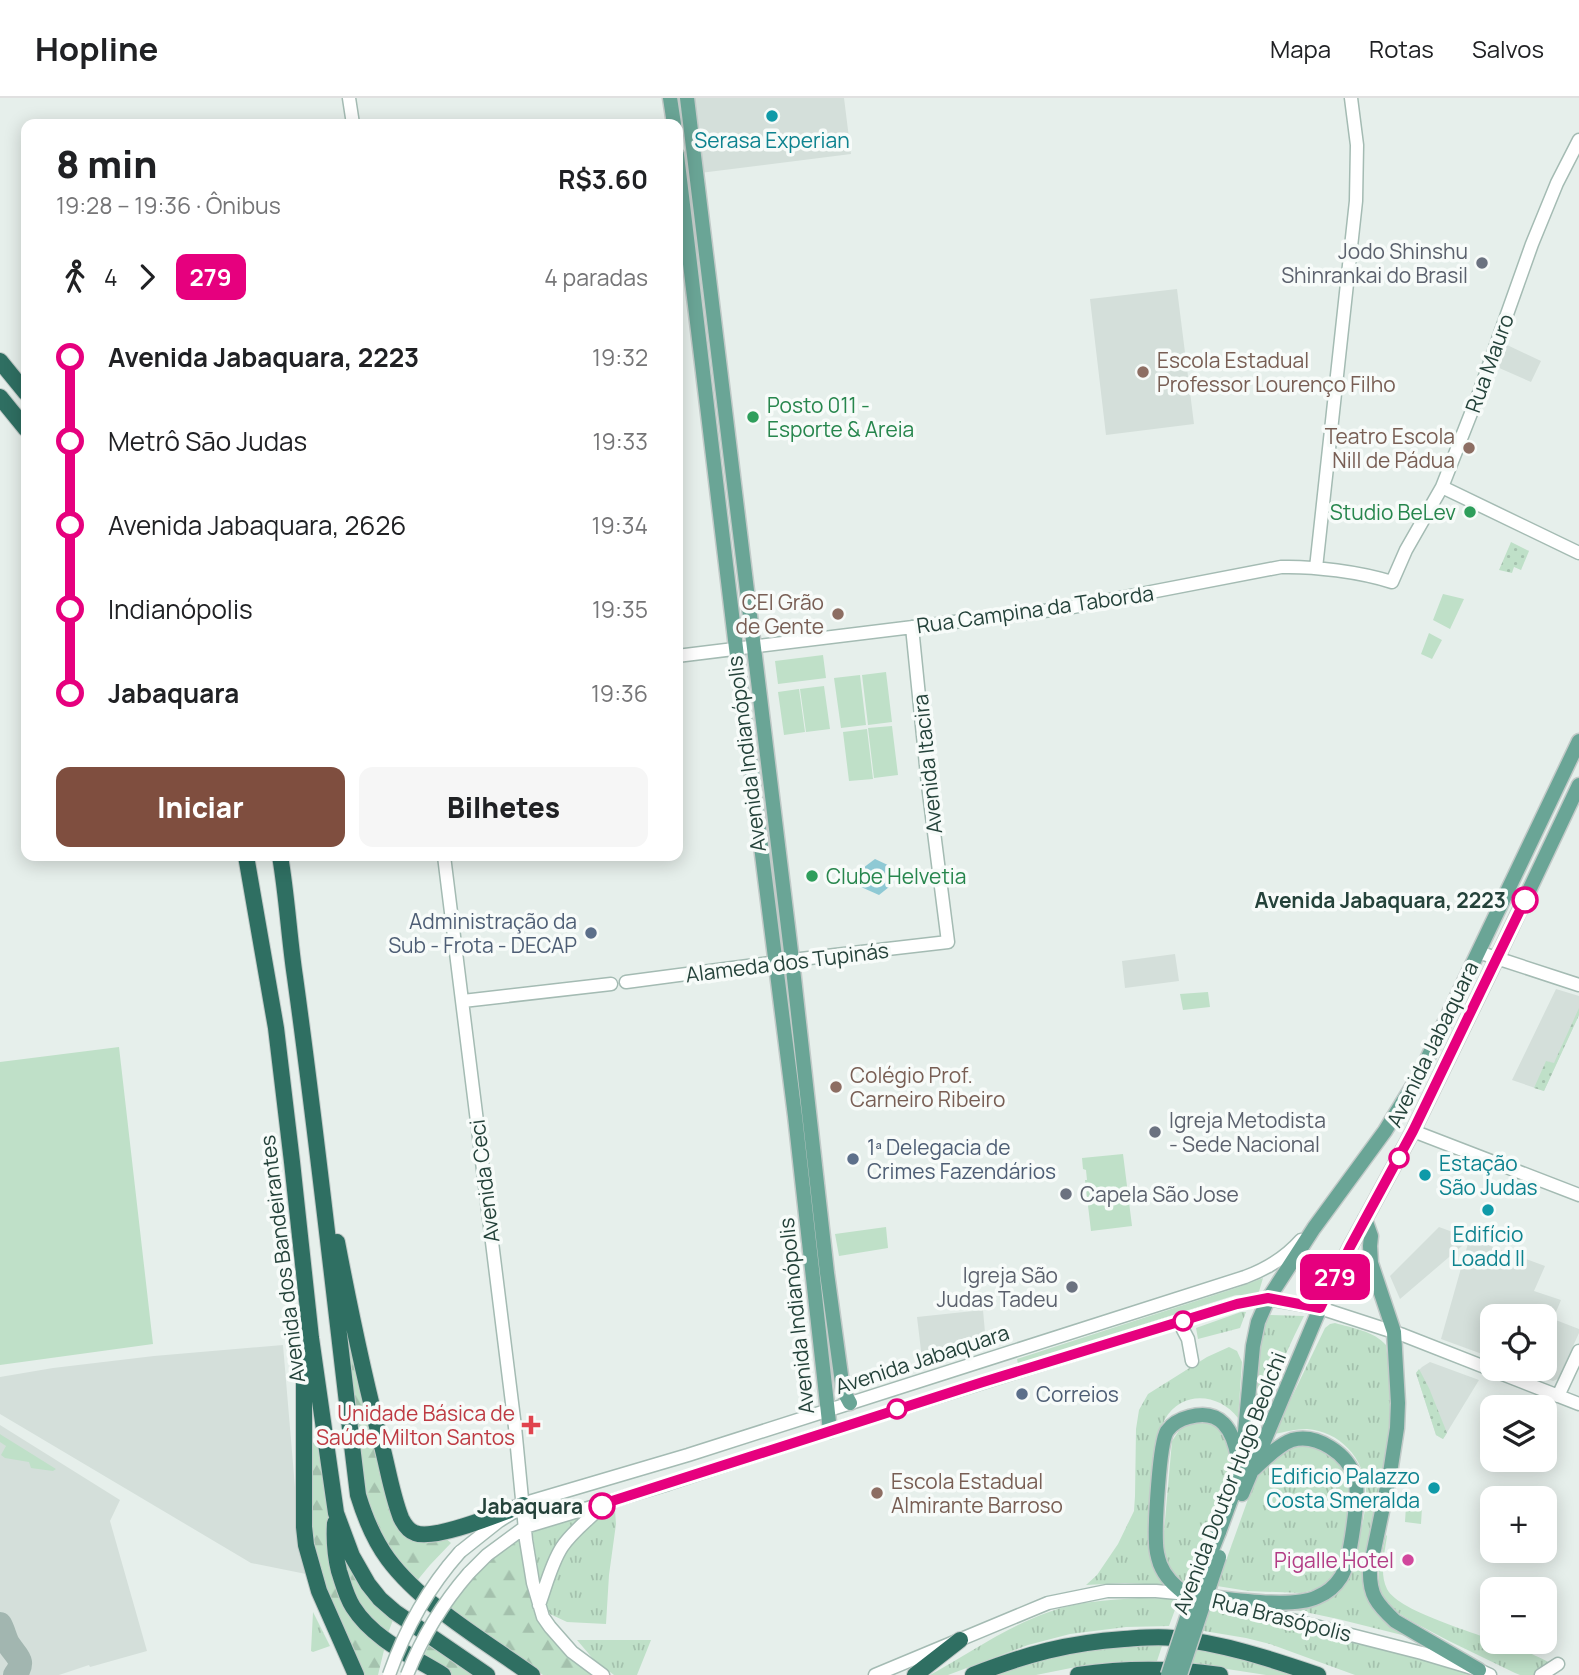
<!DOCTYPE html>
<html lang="pt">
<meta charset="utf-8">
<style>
:root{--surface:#fff;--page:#f6f6f6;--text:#202124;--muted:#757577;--line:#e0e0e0;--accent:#7f4e3f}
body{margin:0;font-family:Manrope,sans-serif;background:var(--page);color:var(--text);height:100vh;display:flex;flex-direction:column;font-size:26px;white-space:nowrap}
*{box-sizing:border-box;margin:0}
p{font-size:23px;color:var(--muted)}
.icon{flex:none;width:38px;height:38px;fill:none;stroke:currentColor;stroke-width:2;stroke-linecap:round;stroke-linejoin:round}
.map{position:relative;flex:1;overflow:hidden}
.details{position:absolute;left:21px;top:21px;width:662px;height:742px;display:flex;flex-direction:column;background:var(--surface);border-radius:14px;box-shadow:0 4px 18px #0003}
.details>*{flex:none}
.badge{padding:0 14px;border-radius:10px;font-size:24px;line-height:46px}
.controls{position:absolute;left:1480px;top:1206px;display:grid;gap:14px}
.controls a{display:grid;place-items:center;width:77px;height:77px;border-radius:14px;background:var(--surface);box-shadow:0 4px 18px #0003;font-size:35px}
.map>.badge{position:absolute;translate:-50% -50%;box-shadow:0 0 0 4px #fff}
.legs{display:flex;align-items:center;gap:10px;height:77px;padding:0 35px;font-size:23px}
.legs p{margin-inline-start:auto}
.head{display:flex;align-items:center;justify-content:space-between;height:119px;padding:0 35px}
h1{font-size:38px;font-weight:800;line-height:52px}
.action{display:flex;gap:14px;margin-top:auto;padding:14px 35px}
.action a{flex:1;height:80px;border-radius:14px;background:var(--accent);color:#fff;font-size:28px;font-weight:800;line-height:80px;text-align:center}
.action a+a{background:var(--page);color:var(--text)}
ul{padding:0 35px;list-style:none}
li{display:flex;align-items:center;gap:24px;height:84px;font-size:26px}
li i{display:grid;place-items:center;width:10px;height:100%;margin:0 9px;background:currentColor}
li i::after{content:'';width:18px;height:18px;margin:-9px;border:5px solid;border-radius:50%;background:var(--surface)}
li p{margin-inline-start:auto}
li:first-child i{background:linear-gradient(#0000 50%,currentColor 0)}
li:last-child i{background:linear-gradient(currentColor 50%,#0000 0)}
header{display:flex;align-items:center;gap:42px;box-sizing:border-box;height:98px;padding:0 35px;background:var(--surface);border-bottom:2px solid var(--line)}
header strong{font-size:33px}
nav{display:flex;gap:38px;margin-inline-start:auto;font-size:24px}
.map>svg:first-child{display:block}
.built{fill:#d4dfda}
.grass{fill:#bfe0c8}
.forest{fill:url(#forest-firs)}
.park{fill:url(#park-tufts)}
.garden{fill:url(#garden-dots)}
.water{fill:#8ec9d4}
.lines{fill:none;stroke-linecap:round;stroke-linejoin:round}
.taxiway{stroke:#a2b6b0;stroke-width:24}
.secondary-casing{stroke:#a4bbb3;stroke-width:15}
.primary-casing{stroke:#c2cac8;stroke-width:17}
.highway-casing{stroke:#c2cac8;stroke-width:18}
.secondary{stroke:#fff;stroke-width:12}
.primary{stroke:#6aa596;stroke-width:14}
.highway{stroke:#2f6f62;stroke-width:16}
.rail-casing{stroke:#5f7d75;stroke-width:5}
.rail{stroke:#f7fbf9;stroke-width:2.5;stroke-dasharray:8;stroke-linecap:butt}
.secondary-bridge-casing{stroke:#a4bbb3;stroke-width:15;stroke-linecap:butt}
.primary-bridge-casing{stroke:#c2cac8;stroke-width:17;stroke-linecap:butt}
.secondary-bridge{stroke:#fff;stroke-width:12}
.primary-bridge{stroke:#6aa596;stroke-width:14}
.line-1-casing{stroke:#fff;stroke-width:16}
.line-1{stroke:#e6007e;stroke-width:10}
.culture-dot{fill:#0f9aa8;stroke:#f7fbf9;stroke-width:2.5}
.worship-dot{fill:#6b7280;stroke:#f7fbf9;stroke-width:2.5}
.education-dot{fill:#8d6e63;stroke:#f7fbf9;stroke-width:2.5}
.leisure-dot{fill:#2e9e5b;stroke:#f7fbf9;stroke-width:2.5}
.stop-1-dot{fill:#fff;stroke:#e6007e;stroke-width:3.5}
.service-dot{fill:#5c6f8a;stroke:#f7fbf9;stroke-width:2.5}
.health-dot{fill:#e0444e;stroke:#f7fbf9;stroke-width:2.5}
.hotel-dot{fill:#d1479c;stroke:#f7fbf9;stroke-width:2.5}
.labels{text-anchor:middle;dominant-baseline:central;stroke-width:7;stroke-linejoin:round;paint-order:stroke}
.culture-label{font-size:21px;fill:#0d838f;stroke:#f7fbf9}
.worship-label{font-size:21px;fill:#5b616d;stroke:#f7fbf9;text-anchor:end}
.education-label{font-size:21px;fill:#785e54;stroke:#f7fbf9;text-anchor:start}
.street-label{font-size:21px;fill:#24423a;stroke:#f7fbf9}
.leisure-label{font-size:21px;fill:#27864d;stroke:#f7fbf9;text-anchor:start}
.stop-label{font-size:21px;font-weight:bold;fill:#24423a;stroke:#f7fbf9;text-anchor:end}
.service-label{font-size:21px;fill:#4e5e75;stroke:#f7fbf9;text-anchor:start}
.health-label{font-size:21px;fill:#be3a42;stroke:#f7fbf9;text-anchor:end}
.hotel-label{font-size:21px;fill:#b23c85;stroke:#f7fbf9;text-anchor:end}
</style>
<header>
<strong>Hopline</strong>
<nav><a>Mapa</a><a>Rotas</a><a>Salvos</a></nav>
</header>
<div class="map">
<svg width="1579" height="1577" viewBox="0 0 1579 1577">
<defs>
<pattern id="forest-firs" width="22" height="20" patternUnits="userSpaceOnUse" patternTransform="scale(1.75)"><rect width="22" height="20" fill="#bfe0c8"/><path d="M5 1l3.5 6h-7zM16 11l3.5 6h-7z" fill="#a4c1ad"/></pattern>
<pattern id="park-tufts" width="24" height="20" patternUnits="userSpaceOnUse" patternTransform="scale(1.75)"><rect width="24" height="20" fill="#bfe0c8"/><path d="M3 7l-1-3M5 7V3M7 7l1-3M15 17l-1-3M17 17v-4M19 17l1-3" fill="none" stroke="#a4c1ad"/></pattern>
<pattern id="garden-dots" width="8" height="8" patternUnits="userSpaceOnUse" patternTransform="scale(1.75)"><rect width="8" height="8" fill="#bfe0c8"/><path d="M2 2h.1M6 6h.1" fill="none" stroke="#a4c1ad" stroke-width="1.8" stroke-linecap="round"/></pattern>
</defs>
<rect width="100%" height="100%" fill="#e6efeb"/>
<!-- built -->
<path class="built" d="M691,0H844L851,56L700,75Z
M1177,191L1194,326L1106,337L1090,201Z
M1505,246L1541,263L1531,284L1497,269Z
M1175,856L1179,883L1125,890L1122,863Z
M1556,891L1579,898V917L1544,993L1512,982Z
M1439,1129L1545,1168L1534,1193L1561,1202L1553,1221L1579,1231V1235L1558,1281L1553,1283L1521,1271L1545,1270V1218H1493V1260L1441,1241L1469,1142L1400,1201L1390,1178Z
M983,1212L986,1246L984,1250L923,1269L917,1219Z
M283,1247L298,1425L306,1476L251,1465L0,1316V1279L53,1270L154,1258Z
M1430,1264L1479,1282L1443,1341L1436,1337L1416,1275L1422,1269Z
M0,1327L120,1402L110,1423L147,1553L90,1569L89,1567L59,1577H0Z"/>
<!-- grass -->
<path class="grass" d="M1443,496L1464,501L1450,531L1433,522Z
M1429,535L1442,542L1432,561L1421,556Z
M823,557L826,580L778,586L775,563Z
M886,574L892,624L868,627L862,577Z
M860,577L866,627L841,630L834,580Z
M824,588L830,631L806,634L800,591Z
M799,591L805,634L784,637L778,594Z
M892,628L898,677L874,680L868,630Z
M867,631L873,681L849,683L843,634Z
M1208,894L1210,909L1183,912L1180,896Z
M119,949L153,1246L0,1267V964Z
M1123,1056L1132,1128L1091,1133L1085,1082H1087L1086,1072L1083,1071L1082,1060Z
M886,1129L888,1150L839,1158L835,1136Z
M1263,1180L1258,1197H1236L1018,1266L1017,1261L1239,1189Z
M0,1336L3,1338L56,1371L53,1373L31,1370L29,1364L5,1360L1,1357L6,1348L0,1344Z
M1406,1408L1422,1409L1421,1426L1405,1424Z"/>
<!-- forest -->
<path class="forest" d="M342,1203L398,1424L443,1438L451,1445L430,1467L416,1484L393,1457L379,1433L365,1396Z
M316,1342L318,1344L331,1415L333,1468L385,1548L378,1577H364C347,1535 321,1490 314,1445C308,1413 311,1380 311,1347Z
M519,1442L521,1445C526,1472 527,1507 543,1531C556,1549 576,1564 593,1577H543L449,1510L473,1479L489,1462Z
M339,1448L393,1522L387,1538L357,1506Z
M429,1547L476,1577H452L423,1559Z"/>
<!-- park -->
<path class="park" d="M1241,1214H1246L1240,1230L1198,1241L1196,1230Z
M1271,1217L1304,1218C1286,1254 1270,1290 1257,1328L1254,1329L1253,1326L1260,1244L1265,1218Z
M1335,1225C1352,1230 1374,1233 1386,1247L1393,1309L1392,1331L1365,1487L1410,1539L1338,1521L1272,1507H1299L1352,1468C1357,1444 1367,1418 1366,1393C1365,1360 1339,1333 1307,1331C1295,1331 1285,1334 1274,1336L1325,1230L1330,1226Z
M1229,1249L1237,1253L1242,1264L1238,1320C1219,1295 1182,1292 1165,1321C1161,1328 1160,1335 1158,1342L1150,1457L1154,1469L1166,1487L1125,1485L1086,1487L1097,1477L1118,1446L1134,1413L1135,1398L1136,1331L1139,1312L1148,1296L1207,1259Z
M1196,1319L1222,1326L1232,1361L1229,1377L1183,1488C1171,1476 1165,1463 1163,1445L1172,1343L1182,1328Z
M1291,1345L1333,1353L1353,1384L1343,1457L1338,1471L1330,1483L1316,1491L1302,1495L1248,1493L1217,1488L1252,1390L1262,1369Z
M603,1412H615L616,1426L609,1477L606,1526L567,1524L550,1516L544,1504L565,1451Z
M589,1414L541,1490L532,1433Z
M1386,1437L1387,1438C1385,1454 1379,1475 1387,1491C1402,1520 1519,1545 1550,1565L1536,1577H1520L1515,1575L1449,1543L1413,1524L1395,1513L1386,1503L1379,1490V1469Z
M1139,1500L1179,1501L1169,1528L1126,1529L1070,1536L1028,1547L948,1577H930C968,1556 1008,1528 1049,1514C1078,1503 1109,1502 1139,1500Z
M1207,1506L1261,1517L1407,1553L1478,1577H1355L1270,1546L1246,1540L1198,1532Z
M313,1514L330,1548L313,1554L311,1553Z
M577,1542H651L637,1577H614L594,1562Z
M1163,1545L1157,1563L1115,1564L1086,1567L1036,1577H986L1069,1552Z
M1193,1545L1310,1577H1266L1188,1565Z"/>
<!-- garden -->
<path class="garden" d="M1511,444L1529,453L1521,472L1514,469L1512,475L1499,472Z
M1579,910V917L1544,993L1534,990L1546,963L1554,965Z
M1419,1271L1429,1290L1447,1335L1443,1341L1436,1337L1416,1275Z"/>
<!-- water -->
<path class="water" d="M875,761L892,769L894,785L879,797L861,789L859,773Z"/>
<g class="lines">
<!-- taxiway -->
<path class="taxiway" d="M0,1526C4,1533 5,1541 9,1547C17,1559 26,1563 15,1577"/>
<!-- secondary casing -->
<g class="secondary-casing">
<path id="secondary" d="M349,0L353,26
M1442,389L1579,455
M1316,470L1356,103L1357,47L1351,0
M677,558L1068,510L1281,469C1314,468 1360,474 1392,484L1406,452L1442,389L1479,295L1532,146L1557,85L1579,42
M444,758L515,1329L526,1442L533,1485L543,1519L550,1529L572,1554L603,1577
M1478,854L1579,887
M626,884L792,862L948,844L928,687L912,529
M463,903L611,886
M1413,1033L1579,1097
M1179,1224L1188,1241L1192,1263
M1558,1298L1579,1253
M460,1454L499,1423L532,1403L688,1357L1245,1179C1267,1171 1285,1160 1301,1142
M469,1475L487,1457L525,1429L668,1386L823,1335L1135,1237L1237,1206L1257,1202L1268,1201L1320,1210L1403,1237L1579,1306
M1229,1506L1422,1555L1479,1572L1490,1577
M539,1507C546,1488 551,1466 562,1449C572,1434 588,1422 601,1409
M875,1577L1048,1505L1107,1493H1156L1188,1496
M1541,1577L1558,1566"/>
</g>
<!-- primary casing -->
<g class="primary-casing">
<path id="primary" d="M670,0L674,26
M687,0L792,862L827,1175L843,1292L850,1305
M677,57L736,550L795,1018L830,1333
M1365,1121L1371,1138L1370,1148L1371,1165L1394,1234L1398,1305L1397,1330L1390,1375L1370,1471C1369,1497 1377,1506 1395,1523L1479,1572
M1242,1396L1320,1210L1350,1149L1413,1033L1497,860L1579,687
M1219,1434L1238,1382L1242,1366L1253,1248L1258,1224L1268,1201L1314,1130L1385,1033L1420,976L1579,643
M1184,1495C1174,1487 1165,1479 1160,1466C1158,1460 1156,1452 1156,1445C1155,1427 1159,1346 1167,1333C1172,1326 1181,1321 1189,1319C1221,1310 1233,1332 1238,1360
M1201,1498C1230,1501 1292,1511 1317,1499C1327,1495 1336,1487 1341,1479C1350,1465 1360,1395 1355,1380C1348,1356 1317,1335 1292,1342C1278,1347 1265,1361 1254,1371"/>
</g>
<!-- highway casing -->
<g class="highway-casing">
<path id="highway" d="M0,263L26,295
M0,299L26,331
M246,758L276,930L292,1064L311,1240L336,1415L352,1458L368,1486L380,1501L395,1514L487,1577
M280,758C287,798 289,839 295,879C319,1052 337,1225 358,1397C365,1420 374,1442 388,1461C422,1507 486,1544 532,1577
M337,1144C350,1212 364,1280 382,1348C388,1371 392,1397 401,1420C404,1426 409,1433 415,1435C435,1443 501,1415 523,1407
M312,1259L306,1269L304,1277V1429L306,1447L319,1493L356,1577
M335,1425C334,1441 335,1457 339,1473C343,1485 346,1498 353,1509C373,1541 412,1558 443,1577
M915,1577L960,1542
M973,1577C1027,1556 1067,1545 1124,1541C1140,1540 1157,1538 1173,1540C1222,1545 1271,1561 1318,1577
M1078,1577C1125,1570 1172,1570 1220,1577"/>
</g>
<!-- secondary -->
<use href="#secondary" class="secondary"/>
<!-- primary -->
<use href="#primary" class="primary"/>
<!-- highway -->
<use href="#highway" class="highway"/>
<!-- rail casing -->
<g class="rail-casing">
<path id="rail" d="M1165,1577L1186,1509L1217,1433"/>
</g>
<!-- rail -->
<use href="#rail" class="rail"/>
<!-- secondary-bridge casing -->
<g class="secondary-bridge-casing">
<path id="secondary-bridge" d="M389,1577C405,1531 428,1490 460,1454
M407,1577C422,1539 442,1506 469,1475"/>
</g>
<!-- primary-bridge casing -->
<g class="primary-bridge-casing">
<path id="primary-bridge" d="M1168,1577L1195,1495L1219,1434
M1180,1577L1219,1459"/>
</g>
<!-- secondary-bridge -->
<use href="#secondary-bridge" class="secondary-bridge"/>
<!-- primary-bridge -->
<use href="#primary-bridge" class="primary-bridge"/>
</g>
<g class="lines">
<!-- line-1 casing -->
<g class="line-1-casing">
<path id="line-1" d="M602,1408L612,1403L983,1284L1237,1206L1268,1200L1320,1210L1350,1149L1413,1033L1525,802"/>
</g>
<!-- line-1 -->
<use href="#line-1" class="line-1"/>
</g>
<!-- markers -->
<g class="culture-dot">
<circle cx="772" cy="18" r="7"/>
<circle cx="1425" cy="1077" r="7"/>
<circle cx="1488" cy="1112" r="7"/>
<circle cx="1434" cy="1390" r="7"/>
</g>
<g class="worship-dot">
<circle cx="1482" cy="165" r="7"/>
<circle cx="1155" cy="1034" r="7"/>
<circle cx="1066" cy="1096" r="7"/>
<circle cx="1072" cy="1189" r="7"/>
</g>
<g class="education-dot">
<circle cx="1143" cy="274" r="7"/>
<circle cx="1469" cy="350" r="7"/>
<circle cx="838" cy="516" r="7"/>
<circle cx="836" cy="989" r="7"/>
<circle cx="877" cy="1395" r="7"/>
</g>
<g class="leisure-dot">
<circle cx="753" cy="319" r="7"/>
<circle cx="1470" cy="414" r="7"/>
<circle cx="812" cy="778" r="7"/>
</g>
<g class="stop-1-dot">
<circle cx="1525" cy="802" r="12"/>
<circle cx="1399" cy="1060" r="9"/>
<circle cx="1183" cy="1223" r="9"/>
<circle cx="897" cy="1311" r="9"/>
<circle cx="602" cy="1408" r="12"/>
</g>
<g class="service-dot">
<circle cx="591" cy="835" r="7"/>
<circle cx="853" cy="1061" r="7"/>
<circle cx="1022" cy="1296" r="7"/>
</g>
<path class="health-dot" d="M527.5 1316.5h7v7h7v7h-7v7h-7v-7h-7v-7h7z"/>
<circle class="hotel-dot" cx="1408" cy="1462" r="7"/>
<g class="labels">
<!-- culture labels -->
<g class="culture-label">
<text x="772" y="42">Serasa Experian</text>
<text x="1439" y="1065" text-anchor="start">Estação<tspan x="1439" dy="24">São Judas</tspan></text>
<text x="1488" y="1136">Edifício<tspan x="1488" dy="24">Loadd II</tspan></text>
<text x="1420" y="1378" text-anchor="end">Edificio Palazzo<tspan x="1420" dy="24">Costa Smeralda</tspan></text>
</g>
<!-- worship labels -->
<g class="worship-label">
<text x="1468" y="153">Jodo Shinshu<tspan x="1468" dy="24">Shinrankai do Brasil</tspan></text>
<text x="1169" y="1022" text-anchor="start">Igreja Metodista<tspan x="1169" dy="24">- Sede Nacional</tspan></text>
<text x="1080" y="1096" text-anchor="start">Capela São Jose</text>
<text x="1058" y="1177">Igreja São<tspan x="1058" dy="24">Judas Tadeu</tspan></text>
</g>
<!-- education labels -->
<g class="education-label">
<text x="1157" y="262">Escola Estadual<tspan x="1157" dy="24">Professor Lourenço Filho</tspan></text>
<text x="1455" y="338" text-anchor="end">Teatro Escola<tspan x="1455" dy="24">Nill de Pádua</tspan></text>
<text x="824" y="504" text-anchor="end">CEI Grão<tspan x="824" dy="24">de Gente</tspan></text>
<text x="850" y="977">Colégio Prof.<tspan x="850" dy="24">Carneiro Ribeiro</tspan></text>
<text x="891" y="1383">Escola Estadual<tspan x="891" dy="24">Almirante Barroso</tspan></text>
</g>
<!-- street labels -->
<g class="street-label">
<text transform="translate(1489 265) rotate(-70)">Rua Mauro</text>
<text transform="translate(1035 511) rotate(-8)">Rua Campina da Taborda</text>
<text transform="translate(746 656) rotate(-97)">Avenida Indianópolis</text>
<text transform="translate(927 666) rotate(-96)">Avenida Itacira</text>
<text transform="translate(787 864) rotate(-7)">Alameda dos Tupinás</text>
<text transform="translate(1432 946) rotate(-64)">Avenida Jabaquara</text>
<text transform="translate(484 1083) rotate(-97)">Avenida Ceci</text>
<text transform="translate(282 1161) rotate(-97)">Avenida dos Bandeirantes</text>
<text transform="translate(796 1218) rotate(-96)">Avenida Indianópolis</text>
<text transform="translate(922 1261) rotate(-18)">Avenida Jabaquara</text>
<text transform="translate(1229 1385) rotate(-69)">Avenida Doutor Hugo Beolchi</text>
<text transform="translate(1282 1519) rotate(14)">Rua Brasópolis</text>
</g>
<!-- leisure labels -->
<g class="leisure-label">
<text x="767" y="307">Posto 011 -<tspan x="767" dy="24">Esporte &amp; Areia</tspan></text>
<text x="1456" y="414" text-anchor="end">Studio BeLev</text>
<text x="826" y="778">Clube Helvetia</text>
</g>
<!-- stop labels -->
<g class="stop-label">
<text x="1506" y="802">Avenida Jabaquara, 2223</text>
<text x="583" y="1408">Jabaquara</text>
</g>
<!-- service labels -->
<g class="service-label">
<text x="577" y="823" text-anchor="end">Administração da<tspan x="577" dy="24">Sub - Frota - DECAP</tspan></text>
<text x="867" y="1049">1ª Delegacia de<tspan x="867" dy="24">Crimes Fazendários</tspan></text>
<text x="1036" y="1296">Correios</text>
</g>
<!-- health labels -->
<g class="health-label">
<text x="515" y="1315">Unidade Básica de<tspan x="515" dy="24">Saúde Milton Santos</tspan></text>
</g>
<!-- hotel labels -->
<g class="hotel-label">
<text x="1394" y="1462">Pigalle Hotel</text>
</g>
</g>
</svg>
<div class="controls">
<a><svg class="icon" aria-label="locate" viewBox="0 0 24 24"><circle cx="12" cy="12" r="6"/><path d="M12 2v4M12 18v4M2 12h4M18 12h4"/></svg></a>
<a><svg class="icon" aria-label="layers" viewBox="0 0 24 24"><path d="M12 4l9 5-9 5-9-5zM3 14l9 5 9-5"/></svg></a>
<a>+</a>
<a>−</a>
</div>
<b class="badge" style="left:1335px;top:1179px;background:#e6007e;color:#fff">279</b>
<section class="details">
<div class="head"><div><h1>8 min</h1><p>19:28 – 19:36 · Ônibus</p></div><b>R$3.60</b></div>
<div class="legs"><svg class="icon" aria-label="walk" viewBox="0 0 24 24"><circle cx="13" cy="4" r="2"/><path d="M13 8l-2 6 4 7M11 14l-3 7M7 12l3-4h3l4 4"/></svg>4<svg class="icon" aria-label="forward" viewBox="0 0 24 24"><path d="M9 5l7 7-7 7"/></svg><b class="badge" style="background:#e6007e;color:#fff">279</b><p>4 paradas</p></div>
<ul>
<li><i style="color:#e6007e"></i><b>Avenida Jabaquara, 2223</b><p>19:32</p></li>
<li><i style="color:#e6007e"></i><span>Metrô São Judas</span><p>19:33</p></li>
<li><i style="color:#e6007e"></i><span>Avenida Jabaquara, 2626</span><p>19:34</p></li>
<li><i style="color:#e6007e"></i><span>Indianópolis</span><p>19:35</p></li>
<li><i style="color:#e6007e"></i><b>Jabaquara</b><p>19:36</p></li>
</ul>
<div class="action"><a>Iniciar</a><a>Bilhetes</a></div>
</section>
</div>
